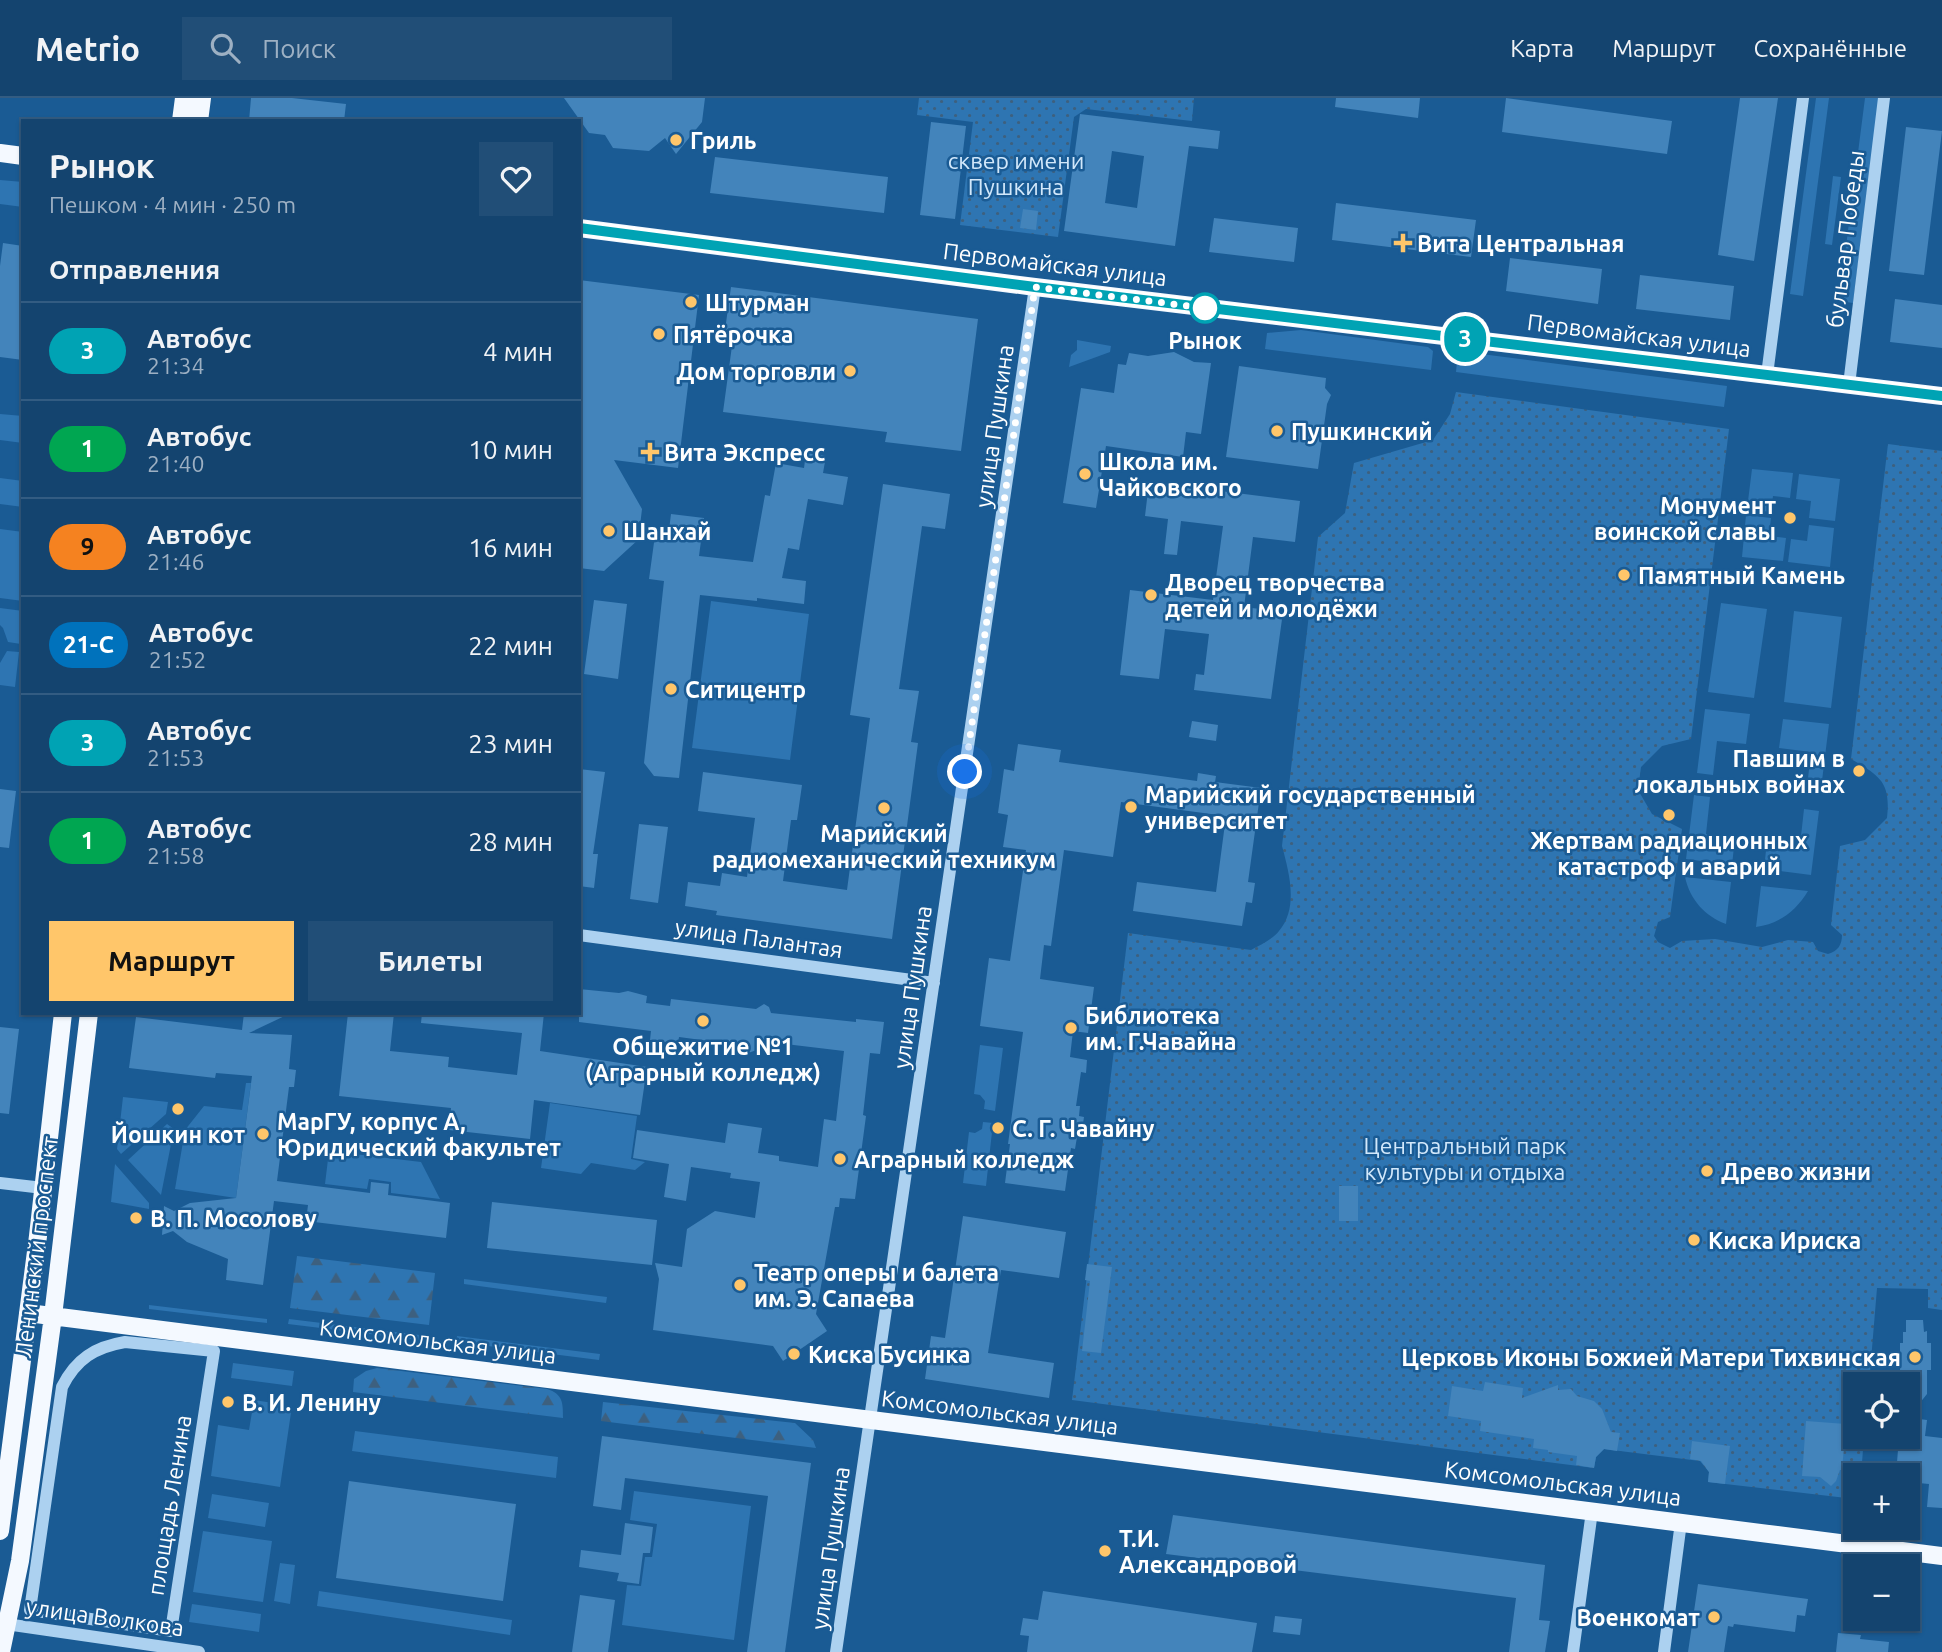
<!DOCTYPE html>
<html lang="ru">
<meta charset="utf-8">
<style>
:root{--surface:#14446f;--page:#214e77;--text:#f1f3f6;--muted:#9db0c3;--line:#335c82;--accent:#ffc66a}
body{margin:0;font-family:Ubuntu,sans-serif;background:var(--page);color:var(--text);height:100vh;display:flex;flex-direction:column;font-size:26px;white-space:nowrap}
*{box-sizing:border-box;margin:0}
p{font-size:23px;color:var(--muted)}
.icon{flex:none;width:38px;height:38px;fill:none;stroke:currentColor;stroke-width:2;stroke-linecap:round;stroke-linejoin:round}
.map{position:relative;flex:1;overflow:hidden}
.panel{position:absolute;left:21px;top:21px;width:560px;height:896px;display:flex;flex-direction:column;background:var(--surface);border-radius:0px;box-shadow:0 2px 5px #0004,0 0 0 2px var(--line)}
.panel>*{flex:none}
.badge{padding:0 14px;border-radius:23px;font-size:24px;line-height:46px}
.fabs{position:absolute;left:1843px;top:1274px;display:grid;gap:14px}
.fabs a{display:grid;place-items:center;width:77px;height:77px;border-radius:0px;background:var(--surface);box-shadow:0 2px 5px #0004,0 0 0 2px var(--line);font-size:35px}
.you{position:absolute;width:35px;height:35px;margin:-18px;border:5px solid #fff;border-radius:50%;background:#1a73e8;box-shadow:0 0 0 10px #1a73e833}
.map>.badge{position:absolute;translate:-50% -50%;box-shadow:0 0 0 4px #fff}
h2{padding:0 28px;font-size:26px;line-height:63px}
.round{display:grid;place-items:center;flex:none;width:74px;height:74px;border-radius:0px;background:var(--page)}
.overview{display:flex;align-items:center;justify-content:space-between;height:119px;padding:0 28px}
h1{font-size:33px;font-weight:600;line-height:52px}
.cta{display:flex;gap:14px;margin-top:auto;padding:14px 28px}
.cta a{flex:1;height:80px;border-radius:0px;background:var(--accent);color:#111;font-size:28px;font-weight:600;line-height:80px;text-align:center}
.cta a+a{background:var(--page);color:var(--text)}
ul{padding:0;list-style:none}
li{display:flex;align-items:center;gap:21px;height:98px;padding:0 28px;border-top:2px solid var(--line)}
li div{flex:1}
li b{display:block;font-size:26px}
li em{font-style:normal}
li .badge{min-width:77px;font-weight:700;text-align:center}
header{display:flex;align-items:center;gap:42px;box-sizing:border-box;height:98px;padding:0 35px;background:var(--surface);border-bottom:2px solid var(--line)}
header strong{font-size:33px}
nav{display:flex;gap:38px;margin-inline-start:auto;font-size:24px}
.search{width:490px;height:63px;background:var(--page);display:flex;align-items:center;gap:18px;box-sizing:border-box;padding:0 24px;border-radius:0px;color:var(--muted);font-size:26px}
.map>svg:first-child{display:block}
.grass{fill:#2e75b2}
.forest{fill:url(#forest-firs)}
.park{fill:url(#park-dots)}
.building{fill:#4384bb;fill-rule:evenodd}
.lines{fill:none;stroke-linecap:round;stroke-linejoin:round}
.minor{stroke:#acd1f0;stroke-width:12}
.major{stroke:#f4f9ff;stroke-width:18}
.line-casing{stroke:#fff;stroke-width:16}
.line{stroke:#00a3b4;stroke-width:10}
.walk{stroke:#fff;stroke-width:7;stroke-dasharray:0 12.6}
.poi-dot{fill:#ffc66a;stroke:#1a5b94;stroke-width:2.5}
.stop-dot{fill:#fff;stroke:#00a3b4;stroke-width:3.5}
.labels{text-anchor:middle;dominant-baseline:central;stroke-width:5;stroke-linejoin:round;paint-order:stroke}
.poi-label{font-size:23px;font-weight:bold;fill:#fff;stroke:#1a5b94;text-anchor:start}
.park-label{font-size:23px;fill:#d2e8fb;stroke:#1a5b94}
.street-label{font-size:23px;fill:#fff;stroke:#1a5b94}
.stop-label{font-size:23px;font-weight:bold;fill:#fff;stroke:#1a5b94}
</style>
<header>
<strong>Metrio</strong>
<div class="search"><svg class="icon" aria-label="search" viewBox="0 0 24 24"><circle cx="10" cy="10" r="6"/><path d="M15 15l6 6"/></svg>Поиск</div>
<nav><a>Карта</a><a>Маршрут</a><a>Сохранённые</a></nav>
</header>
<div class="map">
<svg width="1942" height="1554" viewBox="0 0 1942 1554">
<defs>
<pattern id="forest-firs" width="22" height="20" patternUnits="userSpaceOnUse" patternTransform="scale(1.75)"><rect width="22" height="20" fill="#2e75b2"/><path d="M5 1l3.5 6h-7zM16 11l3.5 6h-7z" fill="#3d607f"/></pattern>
<pattern id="park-dots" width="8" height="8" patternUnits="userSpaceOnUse" patternTransform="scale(1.75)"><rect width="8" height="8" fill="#2e75b2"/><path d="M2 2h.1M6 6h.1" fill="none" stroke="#3d607f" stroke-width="1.8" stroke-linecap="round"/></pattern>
</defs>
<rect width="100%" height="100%" fill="#1a5b94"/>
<!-- grass -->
<path class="grass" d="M1816,0H1829L1803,198L1790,196Z
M1865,0H1879L1853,205L1839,203Z
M1833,78L1841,79L1832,147L1825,146Z
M0,82L23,84V109L0,106Z
M1301,232L1428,249L1433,253L1431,272L1265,251L1267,235Z
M1077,242L1111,248L1110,254L1069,269L1071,257L1077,252Z
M1458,253L1727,288L1724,309L1456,274Z
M0,316L23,318V345L0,342Z
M1752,371L1793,375L1790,400L1773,398L1771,414L1747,411Z
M1799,376L1840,381L1835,423L1809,420L1811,403L1796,401Z
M0,380L23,383V409L0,406Z
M1746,417L1771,420L1769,438L1786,440L1783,463L1742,459Z
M1809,427L1834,430L1830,469L1788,464L1791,441L1807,443Z
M0,431L23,434V503L0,500Z
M711,503L809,516L790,662L692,650Z
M1721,505L1767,511L1754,600L1708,594Z
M0,510L23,513L21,546L8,544L3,530L0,527Z
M1794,513L1842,519L1831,610L1784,604Z
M7,553L19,554L15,589L0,587V565Z
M1705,611L1750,616L1746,646L1717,643L1713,677L1697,675Z
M1783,621L1829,626L1821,691L1807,689L1811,654L1779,650Z
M1694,697L1710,699L1706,736L1735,740L1732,767L1686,761Z
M1804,711L1819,713L1811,777L1764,771L1767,743L1800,747Z
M1685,779L1731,784L1726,826C1705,818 1690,802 1685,779Z
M1761,788L1808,793C1796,813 1779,826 1756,829Z
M980,947L1003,950L995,1013L984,1011L985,1003L980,997L974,996Z
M246,985H251L236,1100L175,1091L185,1032L204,1008L242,1012Z
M123,999L168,1004L166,1016L121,1056L117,1051Z
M550,1005L637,1018L631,1061L645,1064L635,1072L591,1065L581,1076L541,1070Z
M983,1024L993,1025L986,1088L963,1085L969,1034L975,1035L982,1031Z
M167,1026L174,1031L161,1097L128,1062Z
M329,1053L421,1064L440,1101L391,1095V1084L369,1081L367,1091L325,1086Z
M115,1066L149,1105V1111L111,1104Z
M464,1181L607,1199L606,1205L464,1186Z
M149,1207L267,1221V1225L149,1211Z
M289,1221L428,1238L427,1243L288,1226Z
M457,1238L600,1256L599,1262L456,1244Z
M233,1265L294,1273L292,1288L231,1280Z
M254,1302L292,1308L280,1389L211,1378L218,1327L249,1332Z
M355,1333L558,1359L556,1380L352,1353Z
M634,1393L751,1408L734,1542L622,1527L627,1487L641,1488L645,1459H652L657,1426L630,1422Z
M212,1396L269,1405L265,1429L208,1420Z
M203,1433L272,1443L263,1504L193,1494Z
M280,1465L295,1467L290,1506L274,1503Z
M319,1493L512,1522L510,1537L317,1508Z
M192,1506L261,1516L259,1534L189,1524Z"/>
<!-- forest -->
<path class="forest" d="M297,1158L435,1175L429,1227L290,1210Z
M377,1270L547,1291C563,1296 563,1305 563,1320L353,1294L354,1281L366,1273Z
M603,1304L795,1325L813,1342L816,1350L601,1323Z"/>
<!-- park -->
<path class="park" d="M919,0H1194L1192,23L1086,11L1074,19L1058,139L960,127L973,24L917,17Z
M1456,294L1729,331L1691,641L1662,648L1641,669L1638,692L1652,716L1682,731L1670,819L1658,824L1654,838L1658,844L1670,850L1682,843L1715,841L1762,849L1788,842L1813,844L1818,853L1828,856C1838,853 1842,847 1842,837L1831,827L1840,748L1865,742L1887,720C1891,684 1880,678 1851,661L1888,346L1942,353V1212L1928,1210V1191L1877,1190L1869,1286H1855V1339H1864L1861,1377H1855V1401L1708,1384L1709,1374L1700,1363L1604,1351L1596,1359L1594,1370L1072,1302L1128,835L1251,852C1260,847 1273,841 1279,833C1299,810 1289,774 1282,748L1318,439L1345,415L1354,365L1433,342L1450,316Z"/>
<!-- building -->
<path class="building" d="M251,0H292L346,6L344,23H249Z
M564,0H705L702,24L676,56L665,40L649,53L613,50L605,37L589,35Z
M1336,0H1420L1418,20L1335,9Z
M1506,0L1672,23L1667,56L1502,34Z
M1740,0H1778L1754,163L1718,157Z
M1080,16L1220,33L1218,51L1189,48L1175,148L1064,133ZM1112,53L1144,58L1137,110L1105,105Z
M931,24L966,28L955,121L920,117Z
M1906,29L1942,33L1924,177L1889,173Z
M715,59L888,79L884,115L710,95Z
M1336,105L1476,122L1471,159L1332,142Z
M1023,111L1038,113L1036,132L1020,130Z
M1214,120L1298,130L1294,164L1209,154Z
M3,145L23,148V262L0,259V168Z
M1510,160L1602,171L1598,206L1506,193Z
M1640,177L1734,188L1730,222L1636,211Z
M579,182L699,197L678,370L614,362L642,411L640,428L651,430L604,473L579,470Z
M731,189L978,221L961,353L885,344L887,334L723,314L734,233L725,232Z
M1895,201L1942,207V250L1890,244Z
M1174,254L1194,264L1211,265L1201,336L1186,334L1183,359L1106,348L1096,410L1063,405L1081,290L1114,295L1118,266L1126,267L1129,255L1148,258Z
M1239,268L1326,280L1325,290L1331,297L1327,306L1318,371L1226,359Z
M806,355L826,358L823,375L848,379L843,407L808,401L799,452L788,450L782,480L806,483L804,506L757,500V503L700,497L679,680L654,678L644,665L664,483L649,481L656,430L669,432L671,416L704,420L699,458L753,464L765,397L770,398L776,365L804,370Z
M1149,384L1300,403L1295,444L1253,439L1244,509L1283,514L1271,601L1194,592L1196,576L1204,577L1209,536L1165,531L1159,581L1120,577L1130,492L1213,502L1223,428L1181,423L1177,457L1164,456L1168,421L1145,418Z
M883,386L950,396L945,431L922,428L899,591L919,593L911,644L918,645L892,841L716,817L717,813L685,808L688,784L720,788L722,775L747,779L755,720L698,713L703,674L802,687L797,722H791L783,783L847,792L870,620L850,617Z
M594,502L627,506L618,581L584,576Z
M1192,623L1218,627L1216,643L1189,639Z
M1018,646L1061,652L1059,664L1197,683L1198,675L1216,678L1215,684L1261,690L1248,784L1255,785L1252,805L1246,804L1242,828L1133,813L1137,784L1216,794L1226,718L1121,704L1113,759L1064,752L1051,848L1044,847L1040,881L1094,889L1088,935L1073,933L1070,959L1087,962L1086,975L1081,974L1076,1008H1080L1079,1018L1084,1019L1081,1039H1077L1075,1051L1071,1050L1065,1093L1005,1085L1010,1046H1008L1023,934L980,928L989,860L1010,863L1026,752L1003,749L1008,717L998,715L1004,671L1014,673Z
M579,671L605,674L593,756H598L594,790L579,788Z
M0,691L16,693L9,750L0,749Z
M639,726L668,729L658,805L630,801Z
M579,891L619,895L628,893L647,898L646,905L670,908L671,901L756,911L764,906L769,909L771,915L856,924V921L884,924L880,956L870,955L863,1017L866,1018L855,1101L840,1100L839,1109H835L816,1216L827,1233L783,1263L773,1248L653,1232L659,1181L655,1165L682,1169L687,1131L715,1113L755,1120L760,1084L730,1080L731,1075L691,1069L686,1103L664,1099L669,1066L633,1060L637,1032L725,1045L728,1025L762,1030L758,1055L779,1058V1063L818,1069L824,1021L836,1023L844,953L777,945L748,955L723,952L724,945L679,939L678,946L650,942L651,933L579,924Z
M244,915H291L249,935L292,937L289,971L296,972L294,989H289L277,1083L370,1095L371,1084L389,1086L388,1097L450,1105L446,1140L306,1123L308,1107L274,1103L263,1187L226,1182L228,1161L187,1144L173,1133L162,1137L164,1108L174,1113L190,1105L236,1100L252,978L216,975L215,980L129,970L136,919L242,932Z
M348,915H394L390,953L449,959L448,969L517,977L522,935L421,925L422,915H544L540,953L647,969L640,1017L534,1002L530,1041L449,1032L451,1010L339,998Z
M0,929L19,931L9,1016L0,1015Z
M1339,1088H1358V1123H1339Z
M492,1104L657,1122L652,1167L487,1150Z
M963,1118L1066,1134L1059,1180L1001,1172L988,1255L1054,1265L1049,1300L925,1281L931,1238L945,1240Z
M1087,1166L1112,1169L1101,1255L1082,1253L1090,1183L1085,1182Z
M1906,1222H1923L1924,1234L1927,1233V1245H1931V1272H1927V1296L1919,1306L1908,1301V1286H1904L1903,1273H1900V1245H1903V1234H1906Z
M1485,1284L1523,1290L1522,1300L1558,1287V1292L1571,1291L1577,1298L1594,1303L1602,1311L1611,1334L1620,1335L1617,1353L1604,1351L1596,1359L1594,1370L1576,1367L1577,1358L1548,1354V1352L1533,1350L1534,1341L1480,1333L1481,1323L1448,1318L1452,1288L1483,1293Z
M1912,1320L1927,1322L1925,1338L1942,1340V1410L1927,1409L1929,1386L1908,1384V1377H1896L1899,1339H1908V1328L1911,1329Z
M1806,1323L1846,1326L1842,1372H1840L1836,1383L1831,1388L1820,1379L1802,1378Z
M602,1338L811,1365L785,1554H747L768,1398L625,1380L621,1412L593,1408Z
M1692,1343L1730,1348L1725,1386L1708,1384L1709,1374L1701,1363L1690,1361Z
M349,1383L516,1406L503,1503L336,1480Z
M1173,1417L1545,1467L1539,1522L1550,1523L1545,1554H1509L1516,1500L1166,1456Z
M625,1425L653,1429L650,1455H643L639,1486L617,1483L619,1475L579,1469L581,1452L621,1457Z
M1698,1486L1808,1501L1805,1518L1797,1517L1795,1534L1734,1526L1733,1529L1728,1528L1724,1554H1688Z
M1043,1493L1257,1525L1252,1554H1027L1029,1538L1020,1537L1023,1520L1038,1522Z
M580,1497L615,1502L608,1554H572Z
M1275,1518L1302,1521L1300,1537L1273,1534Z
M1838,1535L1861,1537L1860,1541L1889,1544L1888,1554H1836Z"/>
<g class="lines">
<!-- minor -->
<path class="minor" d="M1767,277L1803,0
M1849,287L1884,0
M579,837L934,885
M0,1085L43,1090
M125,1244L214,1253L171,1533L30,1512L62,1289C76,1261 95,1249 125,1244Z
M6,1526L199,1554
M836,1554L1035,189
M1573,1554L1592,1413
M1664,1554L1681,1424"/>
<!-- major -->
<path class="major" d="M181,23L184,0
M199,23L202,0
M0,55L23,58
M579,130L1035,189L1942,298
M28,1215L1942,1458
M0,1433L38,1138L63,915
M1,1554L20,1463L53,1218L89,915"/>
</g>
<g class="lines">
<!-- line casing -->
<g class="line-casing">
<path id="line" d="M579,130L1035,189L1942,298"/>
</g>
<!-- line -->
<use href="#line" class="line"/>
<!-- walk -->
<path class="walk" d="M965,674L1035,189L1205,210"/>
</g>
<!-- markers -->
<g class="poi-dot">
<circle cx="676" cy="42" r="7"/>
<path d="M1399.5 134.5h7v7h7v7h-7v7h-7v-7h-7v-7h7z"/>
<circle cx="691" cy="204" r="7"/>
<circle cx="659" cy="236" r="7"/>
<circle cx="850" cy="273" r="7"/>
<circle cx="1277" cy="333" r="7"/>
<path d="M646.5 343.5h7v7h7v7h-7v7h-7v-7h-7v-7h7z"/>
<circle cx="1085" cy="376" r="7"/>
<circle cx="1790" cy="420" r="7"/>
<circle cx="609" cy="433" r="7"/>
<circle cx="1624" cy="477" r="7"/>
<circle cx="1151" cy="497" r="7"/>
<circle cx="671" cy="591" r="7"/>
<circle cx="1859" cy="673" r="7"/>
<circle cx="1131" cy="709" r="7"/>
<circle cx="884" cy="710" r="7"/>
<circle cx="1669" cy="717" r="7"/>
<circle cx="703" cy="923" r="7"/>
<circle cx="1071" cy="930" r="7"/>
<circle cx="178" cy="1011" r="7"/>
<circle cx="998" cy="1030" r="7"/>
<circle cx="263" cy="1036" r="7"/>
<circle cx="840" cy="1061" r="7"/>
<circle cx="1707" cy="1073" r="7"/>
<circle cx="136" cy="1120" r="7"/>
<circle cx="1694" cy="1142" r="7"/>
<circle cx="740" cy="1187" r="7"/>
<circle cx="794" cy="1256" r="7"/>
<circle cx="1915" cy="1259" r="7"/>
<circle cx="228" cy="1304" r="7"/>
<circle cx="1105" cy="1453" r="7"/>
<circle cx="1714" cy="1519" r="7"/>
</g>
<circle class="stop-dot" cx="1205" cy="210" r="14"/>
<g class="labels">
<!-- poi labels -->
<g class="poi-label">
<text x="690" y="42">Гриль</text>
<text x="1417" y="145">Вита Центральная</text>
<text x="705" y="204">Штурман</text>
<text x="673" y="236">Пятёрочка</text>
<text x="836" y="273" text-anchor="end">Дом торговли</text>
<text x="1291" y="333">Пушкинский</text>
<text x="664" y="354">Вита Экспресс</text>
<text x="1099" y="363">Школа им.<tspan x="1099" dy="26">Чайковского</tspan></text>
<text x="1776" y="407" text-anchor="end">Монумент<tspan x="1776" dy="26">воинской славы</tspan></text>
<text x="623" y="433">Шанхай</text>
<text x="1638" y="477">Памятный Камень</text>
<text x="1165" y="484">Дворец творчества<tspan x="1165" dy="26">детей и молодёжи</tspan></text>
<text x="685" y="591">Ситицентр</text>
<text x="1845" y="660" text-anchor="end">Павшим в<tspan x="1845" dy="26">локальных войнах</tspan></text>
<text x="1145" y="696">Марийский государственный<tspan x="1145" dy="26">университет</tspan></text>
<text x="884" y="735" text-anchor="middle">Марийский<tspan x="884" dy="26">радиомеханический техникум</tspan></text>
<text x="1669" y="742" text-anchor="middle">Жертвам радиационных<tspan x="1669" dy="26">катастроф и аварий</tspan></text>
<text x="1085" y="917">Библиотека<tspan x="1085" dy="26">им. Г.Чавайна</tspan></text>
<text x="703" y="948" text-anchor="middle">Общежитие №1<tspan x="703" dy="26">(Аграрный колледж)</tspan></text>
<text x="277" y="1023">МарГУ, корпус А,<tspan x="277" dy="26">Юридический факультет</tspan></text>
<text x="1012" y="1030">С. Г. Чавайну</text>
<text x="178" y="1036" text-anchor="middle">Йошкин кот</text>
<text x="854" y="1061">Аграрный колледж</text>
<text x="1721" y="1073">Древо жизни</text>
<text x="150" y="1120">В. П. Мосолову</text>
<text x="1708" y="1142">Киска Ириска</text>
<text x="754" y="1174">Театр оперы и балета<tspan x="754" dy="26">им. Э. Сапаева</tspan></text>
<text x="808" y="1256">Киска Бусинка</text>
<text x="1901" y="1259" text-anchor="end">Церковь Иконы Божией Матери Тихвинская</text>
<text x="242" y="1304">В. И. Ленину</text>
<text x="1119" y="1440">Т.И.<tspan x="1119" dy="26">Александровой</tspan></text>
<text x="1700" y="1519" text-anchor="end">Военкомат</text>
</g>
<!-- park labels -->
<g class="park-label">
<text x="1016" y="62">сквер имени<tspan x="1016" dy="26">Пушкина</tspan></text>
<text x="1465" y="1047">Центральный парк<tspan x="1465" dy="26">культуры и отдыха</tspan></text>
</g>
<!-- street labels -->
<g class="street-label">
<text transform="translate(1845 141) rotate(-83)">бульвар Победы</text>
<text transform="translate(1055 166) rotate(7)">Первомайская улица</text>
<text transform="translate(1639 237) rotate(7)">Первомайская улица</text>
<text transform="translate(994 328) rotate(-82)">улица Пушкина</text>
<text transform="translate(759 840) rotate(8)">улица Палантая</text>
<text transform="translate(912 889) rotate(-82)">улица Пушкина</text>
<text transform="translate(36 1149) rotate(-83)">Ленинский проспект</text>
<text transform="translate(438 1243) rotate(7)">Комсомольская улица</text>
<text transform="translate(1000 1314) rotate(7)">Комсомольская улица</text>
<text transform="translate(1563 1385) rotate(7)">Комсомольская улица</text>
<text transform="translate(169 1407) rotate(-81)">площадь Ленина</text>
<text transform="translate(830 1450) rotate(-82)">улица Пушкина</text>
<text transform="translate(105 1519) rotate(8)">улица Волкова</text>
</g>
<!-- stop labels -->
<g class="stop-label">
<text x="1205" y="242">Рынок</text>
</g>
</g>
</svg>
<div class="fabs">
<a><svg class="icon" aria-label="locate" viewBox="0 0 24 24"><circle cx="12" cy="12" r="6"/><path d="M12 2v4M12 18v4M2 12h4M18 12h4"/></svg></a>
<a>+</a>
<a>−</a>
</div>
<div class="you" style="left:965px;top:674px"></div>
<b class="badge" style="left:1465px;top:241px;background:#00a3b4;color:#fff">3</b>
<section class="panel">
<div class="overview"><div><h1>Рынок</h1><p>Пешком · 4 мин · 250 m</p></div><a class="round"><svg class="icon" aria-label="heart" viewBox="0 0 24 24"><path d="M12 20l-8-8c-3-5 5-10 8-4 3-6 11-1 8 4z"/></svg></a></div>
<h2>Отправления</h2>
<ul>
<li><span class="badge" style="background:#00a3b4;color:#fff">3</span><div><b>Автобус</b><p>21:34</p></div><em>4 мин</em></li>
<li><span class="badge" style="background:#00a651;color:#fff">1</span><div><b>Автобус</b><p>21:40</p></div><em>10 мин</em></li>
<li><span class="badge" style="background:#f58220;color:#111">9</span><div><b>Автобус</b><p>21:46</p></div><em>16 мин</em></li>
<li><span class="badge" style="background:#0072bc;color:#fff">21-С</span><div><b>Автобус</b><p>21:52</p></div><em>22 мин</em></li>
<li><span class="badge" style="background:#00a3b4;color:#fff">3</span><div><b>Автобус</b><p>21:53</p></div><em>23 мин</em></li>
<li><span class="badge" style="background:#00a651;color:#fff">1</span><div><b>Автобус</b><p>21:58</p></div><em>28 мин</em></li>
</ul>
<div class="cta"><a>Маршрут</a><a>Билеты</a></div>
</section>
</div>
